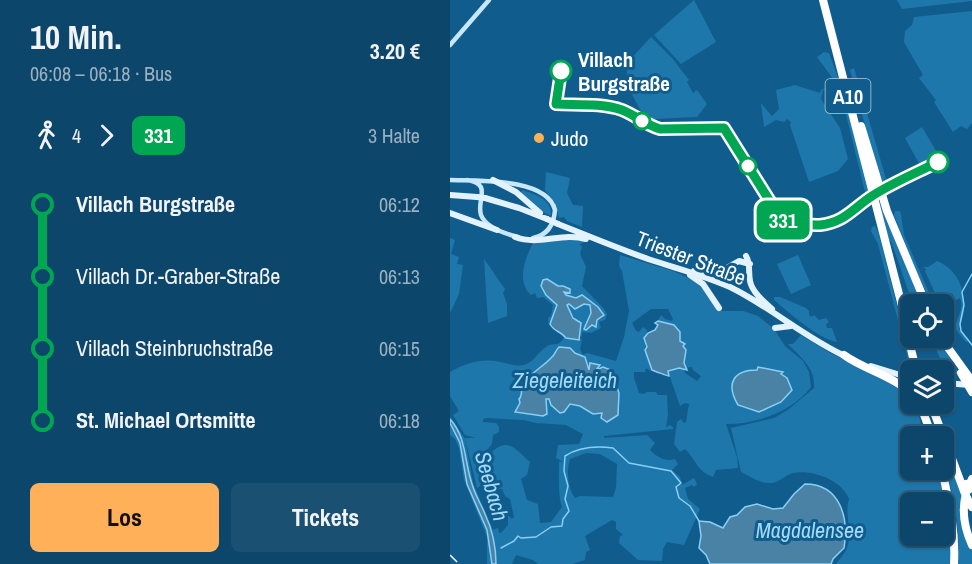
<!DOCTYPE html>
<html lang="de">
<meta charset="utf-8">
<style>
:root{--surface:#0c466a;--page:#1a5072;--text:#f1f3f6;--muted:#9ab1c1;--line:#2c5e7e;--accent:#ffb058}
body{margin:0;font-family:"Archivo Narrow",sans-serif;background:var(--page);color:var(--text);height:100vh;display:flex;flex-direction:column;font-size:22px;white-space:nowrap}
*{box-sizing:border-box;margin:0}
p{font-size:20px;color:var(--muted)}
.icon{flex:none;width:33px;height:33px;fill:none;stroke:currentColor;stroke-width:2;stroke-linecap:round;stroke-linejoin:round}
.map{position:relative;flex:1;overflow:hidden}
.drawer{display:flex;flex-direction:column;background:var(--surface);width:450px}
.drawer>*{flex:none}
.badge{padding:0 12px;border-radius:9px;font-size:21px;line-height:39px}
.fabs{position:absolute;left:450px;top:294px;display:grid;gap:12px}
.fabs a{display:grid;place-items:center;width:54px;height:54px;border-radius:9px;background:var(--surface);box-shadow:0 2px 4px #0004,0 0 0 2px var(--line);font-size:30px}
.map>.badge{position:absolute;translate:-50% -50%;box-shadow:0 0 0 3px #fff}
.legs{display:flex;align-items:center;gap:9px;height:66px;padding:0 30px;font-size:20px}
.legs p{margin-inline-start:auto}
.head{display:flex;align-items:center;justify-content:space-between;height:102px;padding:0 30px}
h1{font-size:33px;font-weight:700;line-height:45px}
.primary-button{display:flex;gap:12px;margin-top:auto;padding:12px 30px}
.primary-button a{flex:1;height:69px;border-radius:9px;background:var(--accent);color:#111;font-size:24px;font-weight:700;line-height:69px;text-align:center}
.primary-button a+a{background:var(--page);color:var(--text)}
ul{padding:0 30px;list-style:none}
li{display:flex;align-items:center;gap:21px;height:72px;font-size:22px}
li i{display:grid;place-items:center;width:9px;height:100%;margin:0 8px;background:currentColor}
li i::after{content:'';width:15px;height:15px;margin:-8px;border:4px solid;border-radius:50%;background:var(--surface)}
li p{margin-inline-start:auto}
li:first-child i{background:linear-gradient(#0000 50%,currentColor 0)}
li:last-child i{background:linear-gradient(currentColor 50%,#0000 0)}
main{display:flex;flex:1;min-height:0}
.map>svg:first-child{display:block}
.green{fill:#1e77aa;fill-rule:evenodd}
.water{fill:#4982a4;stroke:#88cff6;stroke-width:1.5}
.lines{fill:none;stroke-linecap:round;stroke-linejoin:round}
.stream{stroke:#88cff6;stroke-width:1.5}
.secondary{stroke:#c6e7fd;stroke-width:4.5}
.primary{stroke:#e2f3ff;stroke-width:6}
.motorway{stroke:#fff;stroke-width:8}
.rail{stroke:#fff;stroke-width:1.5;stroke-dasharray:10 4.5;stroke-linecap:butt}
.primary-bridge{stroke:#e2f3ff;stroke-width:6}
.motorway-bridge{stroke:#fff;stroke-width:8}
.line-1-casing{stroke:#fff;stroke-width:14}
.line-1{stroke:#00a651;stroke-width:9}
.stop-1-dot{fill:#fff;stroke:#00a651;stroke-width:3}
.poi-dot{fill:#ffb058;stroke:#105d8d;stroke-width:2}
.labels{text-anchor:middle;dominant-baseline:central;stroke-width:6;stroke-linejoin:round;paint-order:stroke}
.shield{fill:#105d8d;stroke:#b7cedd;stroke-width:1.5}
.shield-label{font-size:20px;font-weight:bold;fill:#fff}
.stop-label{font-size:21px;font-weight:bold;fill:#fff;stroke:#105d8d;text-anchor:start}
.poi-label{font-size:21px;fill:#fff;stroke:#105d8d;text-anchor:start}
.street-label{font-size:21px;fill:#fff;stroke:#105d8d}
.water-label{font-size:22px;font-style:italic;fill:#a2dafa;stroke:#105d8d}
</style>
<main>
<section class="drawer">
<div class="head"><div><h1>10 Min.</h1><p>06:08 – 06:18 · Bus</p></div><b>3.20 €</b></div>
<div class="legs"><svg class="icon" aria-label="walk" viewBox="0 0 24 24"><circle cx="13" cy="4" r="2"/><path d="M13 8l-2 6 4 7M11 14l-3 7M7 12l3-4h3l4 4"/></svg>4<svg class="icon" aria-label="forward" viewBox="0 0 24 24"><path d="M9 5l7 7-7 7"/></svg><b class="badge" style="background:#00a651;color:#fff">331</b><p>3 Halte</p></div>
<ul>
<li><i style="color:#00a651"></i><b>Villach Burgstraße</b><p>06:12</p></li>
<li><i style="color:#00a651"></i><span>Villach Dr.-Graber-Straße</span><p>06:13</p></li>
<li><i style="color:#00a651"></i><span>Villach Steinbruchstraße</span><p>06:15</p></li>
<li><i style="color:#00a651"></i><b>St. Michael Ortsmitte</b><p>06:18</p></li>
</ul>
<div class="primary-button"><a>Los</a><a>Tickets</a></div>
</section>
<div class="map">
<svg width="522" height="564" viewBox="0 0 522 564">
<rect width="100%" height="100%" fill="#105d8d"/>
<!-- green -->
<path class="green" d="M244,0L266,42L231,64L204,35Z
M447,0H522V1L452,9Z
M522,11V123L517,129L511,126L503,132L484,102L486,100L469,78L473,75L454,42L455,31L462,25L464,17Z
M201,37L222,58L239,80L237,82L243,93L247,90L257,104L247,117L204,119L191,111L180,91H182L177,73V63Z
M374,52L379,53L398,105L420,195L416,196L391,94L385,84L373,90L371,99L390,128L398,159L388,171L359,182L340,125L341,122L337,119L334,122L326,120L314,127L311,103L322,116L329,109L326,90L345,85L370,93L371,90L386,83L367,57Z
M404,68L436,179L437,185L432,188L400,70Z
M472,127L488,154L471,167L455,138Z
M96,172L120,178L117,193L123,205L133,206L132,227L117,221L114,217L109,218L105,203L95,190Z
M72,190C87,195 102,199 101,216L89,210L71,193Z
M427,196L473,304H465L458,290L441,241L439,242L460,316V326Z
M445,211H450L451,214L454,235L484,304H482L469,278L444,215Z
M425,226L428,231L463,368L460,366L428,244L421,231L422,227Z
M0,238L5,240L1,254L9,257L7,264L13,265L9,294L0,313Z
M109,239H127L135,241L129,245L132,246L130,254L136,267L132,286L154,309L157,314L155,320L149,322L151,328L141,333L132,332V337L129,336C134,320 121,320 117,305H140L141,313L134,329L142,325L146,327L147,320L154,315C143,297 132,301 114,294V291L120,289L110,285L91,286L96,295L107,305L106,313L99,325L98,318L101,316L103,305L93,297L87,298L85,293L81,295C66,281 75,259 83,243Z
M170,255L223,271L249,283L267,308L273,311H293L308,316L324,329L335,346L353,361L359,372L361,387C342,412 307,424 276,424L287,457L288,468L266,470L263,477C247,471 246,460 235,449L230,452L224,444L227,422L231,419L234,423L236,422L239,404L235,403L230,406L218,371L229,368L234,369L235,373L247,381L251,376L243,370L242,367L234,368L235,348C231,343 228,329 223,325C218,322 213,324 208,321L211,315L215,319L222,321L223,319L218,309H201L182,323L186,331L189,332L193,327L197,330L195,345L202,370L201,371L196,368L195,372H184V378L189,393L194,394L197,392H206L208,395H217L218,415L216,427L220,425L223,427V429L154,436V438L197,435L205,443L200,450C206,457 217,462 225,459L228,464L222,470L230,477L232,485L244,478L247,484L244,487L242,485L235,488L238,499L250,509L234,545L217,542L213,549L212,561L188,560L169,543L170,536L173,535L166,529V522L162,520L135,536L140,550L136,552L135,560L122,564H88L83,560L66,555L62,564H46L43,539L37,517L21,484L14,444L0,416L15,439L23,483L43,530L48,528L49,533H51L58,525V515L62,519L64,517L60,499L55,496L52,489L33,488L32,485L27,488L15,438H26L15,435L3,415L9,411L0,396V372C16,363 32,358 50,362C58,363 66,367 74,365C83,363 88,352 96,347C105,341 108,349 114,337L127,340L130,338L132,339L130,349L133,355L137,353L166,361L174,337L179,311L172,271L169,266ZM106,349L122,350L135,357L139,370L141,366L139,364L147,365L145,370L153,368L161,370C171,389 166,395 168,412L159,421L152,413L143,414L130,406L120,404L113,413C106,411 101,406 99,399H96L97,414C86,413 76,415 65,412L70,403L72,385C80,377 92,363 101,360ZM324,370L335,377L341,387C338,401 322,408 309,412L288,405C281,394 279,386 287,376L301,371ZM36,418L74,420L86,423L116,425L133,434L129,444L108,445L106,458L113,462H109C109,475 108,496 112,507L101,522L90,523L88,504L77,500L71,479L77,475L80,462C66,450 58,436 41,453L36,451L42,444L43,435L49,432V427L46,423L33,422V419ZM136,453L150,454L167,464L166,488L163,497L130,496L125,498C118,488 116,471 120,459Z
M348,255L361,285L341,294L327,264Z
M34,259C42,269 47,279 55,289L53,293L57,304V316L38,323Z
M487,261C505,269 514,284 514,305C515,312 511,322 509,329L519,341L516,342C513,338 508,333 506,329C504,320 515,311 510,298L506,300L502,293L488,300L475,271L476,269L473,267H478Z
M324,297H330L356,308L359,311V315L361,317L364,315L369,320L376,318L379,322L376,324L377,328H382L387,342C368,339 340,313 324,300Z
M351,335L380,353L443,382L459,394L460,404H464C470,414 470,425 475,436H460V470H484L486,480L491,479L502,524L501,564H386C390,559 395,553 397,548C403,533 394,514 399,499C392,480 362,469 343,473C335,475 330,482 322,483C311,484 301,477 291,472L281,428L324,418L339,409L364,388C366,368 350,357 338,344H343ZM460,502H494V536H460Z
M481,338H489L509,374C492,372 488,351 481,338Z
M0,423L10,443L17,484L35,524L40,544L42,564H37V537L14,480L9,448L5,439L0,435Z
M494,443L513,494L517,540L522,550V564H508C509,545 508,527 505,508C501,485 494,467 494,443Z"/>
<!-- water -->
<path class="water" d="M97,279L108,286H113L120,289V293L114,292L116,295L126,298L132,295L148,307L154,315L147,320L146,327L142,325L136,330L134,329L141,313L140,305L134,304L125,309L119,304L117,305L123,318L131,323L129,340L116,338C111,331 104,332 100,324L107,305L96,295L91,286L93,280Z
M208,321L224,325L230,332V341L235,344L233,346L236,350L234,363L237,370L229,368L218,371L219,376C218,376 204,371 202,370L195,350L197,347L194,338L198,333L205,330L208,325L205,323Z
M109,347L120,348L125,353L135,357L139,370L140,363L150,365L146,370L153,367L161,370L169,393L168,415L157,422L151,418L152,413L143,414L130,406L120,404L114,412L110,413L101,405L99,399H96L97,414L93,416L65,412L70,403C68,394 69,403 71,395C73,388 69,392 72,386C76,376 94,366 101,358C105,355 105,351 109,347Z
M308,367L333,372L331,374L337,378L342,390L331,402L309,412L288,405C275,383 284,370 307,370Z
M0,419C17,438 14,461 22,484C25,495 31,504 35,514C42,529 46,547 46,564H42L37,530L17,484L10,443L0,423Z
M355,484C391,484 399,519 394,548L383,559L381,564H260L256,555L249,548L251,536L249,521L260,522L273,528L280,517L287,515L295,507L307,504L323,509L333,508L344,494Z"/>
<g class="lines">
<!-- stream -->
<path class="stream" d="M522,274L512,292L514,305L510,324L511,331L522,345
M51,548L64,541L68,536L71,538L86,537L101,527L112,526L113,519L119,511L115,499L118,486L114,471L115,456C129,447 147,446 163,448L179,463L221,471L231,483L226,487L229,498L240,506L249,521"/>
<!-- secondary -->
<path class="secondary" d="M0,45L39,0
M0,180C25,181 97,177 105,210C104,224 98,235 83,238
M17,180C43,184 26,200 31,215C36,228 56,234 68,237"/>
<!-- primary -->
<path class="primary" d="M43,180L66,192L90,213
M0,195L27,197
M35,198L69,208L97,219
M0,213L47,230
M108,224C138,236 167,248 198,259C225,268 253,275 280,287C321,307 355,338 397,357
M65,237C89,246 112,232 136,239
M296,256C301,264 298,272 300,281C302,292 314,302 322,309
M244,271L273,270L289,261L300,264
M240,275L253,284L269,308
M325,328L341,326
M421,366L460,378
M494,383L520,385"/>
<!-- motorway -->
<path class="motorway" d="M373,0L460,337
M411,126L437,211L476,304
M457,332L466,370
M496,345L522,381
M394,355C415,370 441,375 460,392
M470,404L482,436
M481,404L493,436
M494,437L514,491
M492,470C499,502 506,531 504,564
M522,479C510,501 512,523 522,545
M517,498L522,507"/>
<!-- rail -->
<path class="rail" d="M0,555L9,564"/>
<!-- primary-bridge -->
<path class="primary-bridge" d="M27,197L35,198
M97,219L108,224"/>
<!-- motorway-bridge -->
<path class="motorway-bridge" d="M511,373L522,392
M516,484L520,489
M514,491L517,498"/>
</g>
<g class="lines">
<!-- line-1 casing -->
<g class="line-1-casing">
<path id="line-1" d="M111,71L106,104C127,105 152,103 172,110C185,115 196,125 210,129L274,128L321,203L324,218C339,221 355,226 370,225C395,222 402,209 422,196C442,183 466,173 488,162"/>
</g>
<!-- line-1 -->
<use href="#line-1" class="line-1"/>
</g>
<!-- markers -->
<g class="stop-1-dot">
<circle cx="111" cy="71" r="10"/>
<circle cx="192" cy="121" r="8"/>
<circle cx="488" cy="162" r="10"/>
<circle cx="298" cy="166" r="8"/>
</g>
<circle class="poi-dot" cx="89" cy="138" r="6"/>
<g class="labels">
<!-- shield labels -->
<rect class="shield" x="375.5" y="79" width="45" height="34" rx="4.5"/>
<g class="shield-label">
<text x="398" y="96">A10</text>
</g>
<!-- stop labels -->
<g class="stop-label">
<text x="128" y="59">Villach<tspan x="128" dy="24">Burgstraße</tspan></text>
</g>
<!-- poi labels -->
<g class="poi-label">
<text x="101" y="138">Judo</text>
</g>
<!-- street labels -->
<g class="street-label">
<text transform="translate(241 258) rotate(21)">Triester Straße</text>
</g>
<!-- water labels -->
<g class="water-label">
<text x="115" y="380">Ziegeleiteich</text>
<text transform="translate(42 486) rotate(74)">Seebach</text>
<text x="360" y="530">Magdalensee</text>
</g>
</g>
</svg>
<div class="fabs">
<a><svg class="icon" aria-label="locate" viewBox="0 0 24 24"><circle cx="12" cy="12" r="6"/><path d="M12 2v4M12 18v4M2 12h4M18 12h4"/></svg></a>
<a><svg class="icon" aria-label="layers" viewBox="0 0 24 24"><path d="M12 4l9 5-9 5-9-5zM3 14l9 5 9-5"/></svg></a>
<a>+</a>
<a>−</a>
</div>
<b class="badge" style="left:333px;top:220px;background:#00a651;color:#fff">331</b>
</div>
</main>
